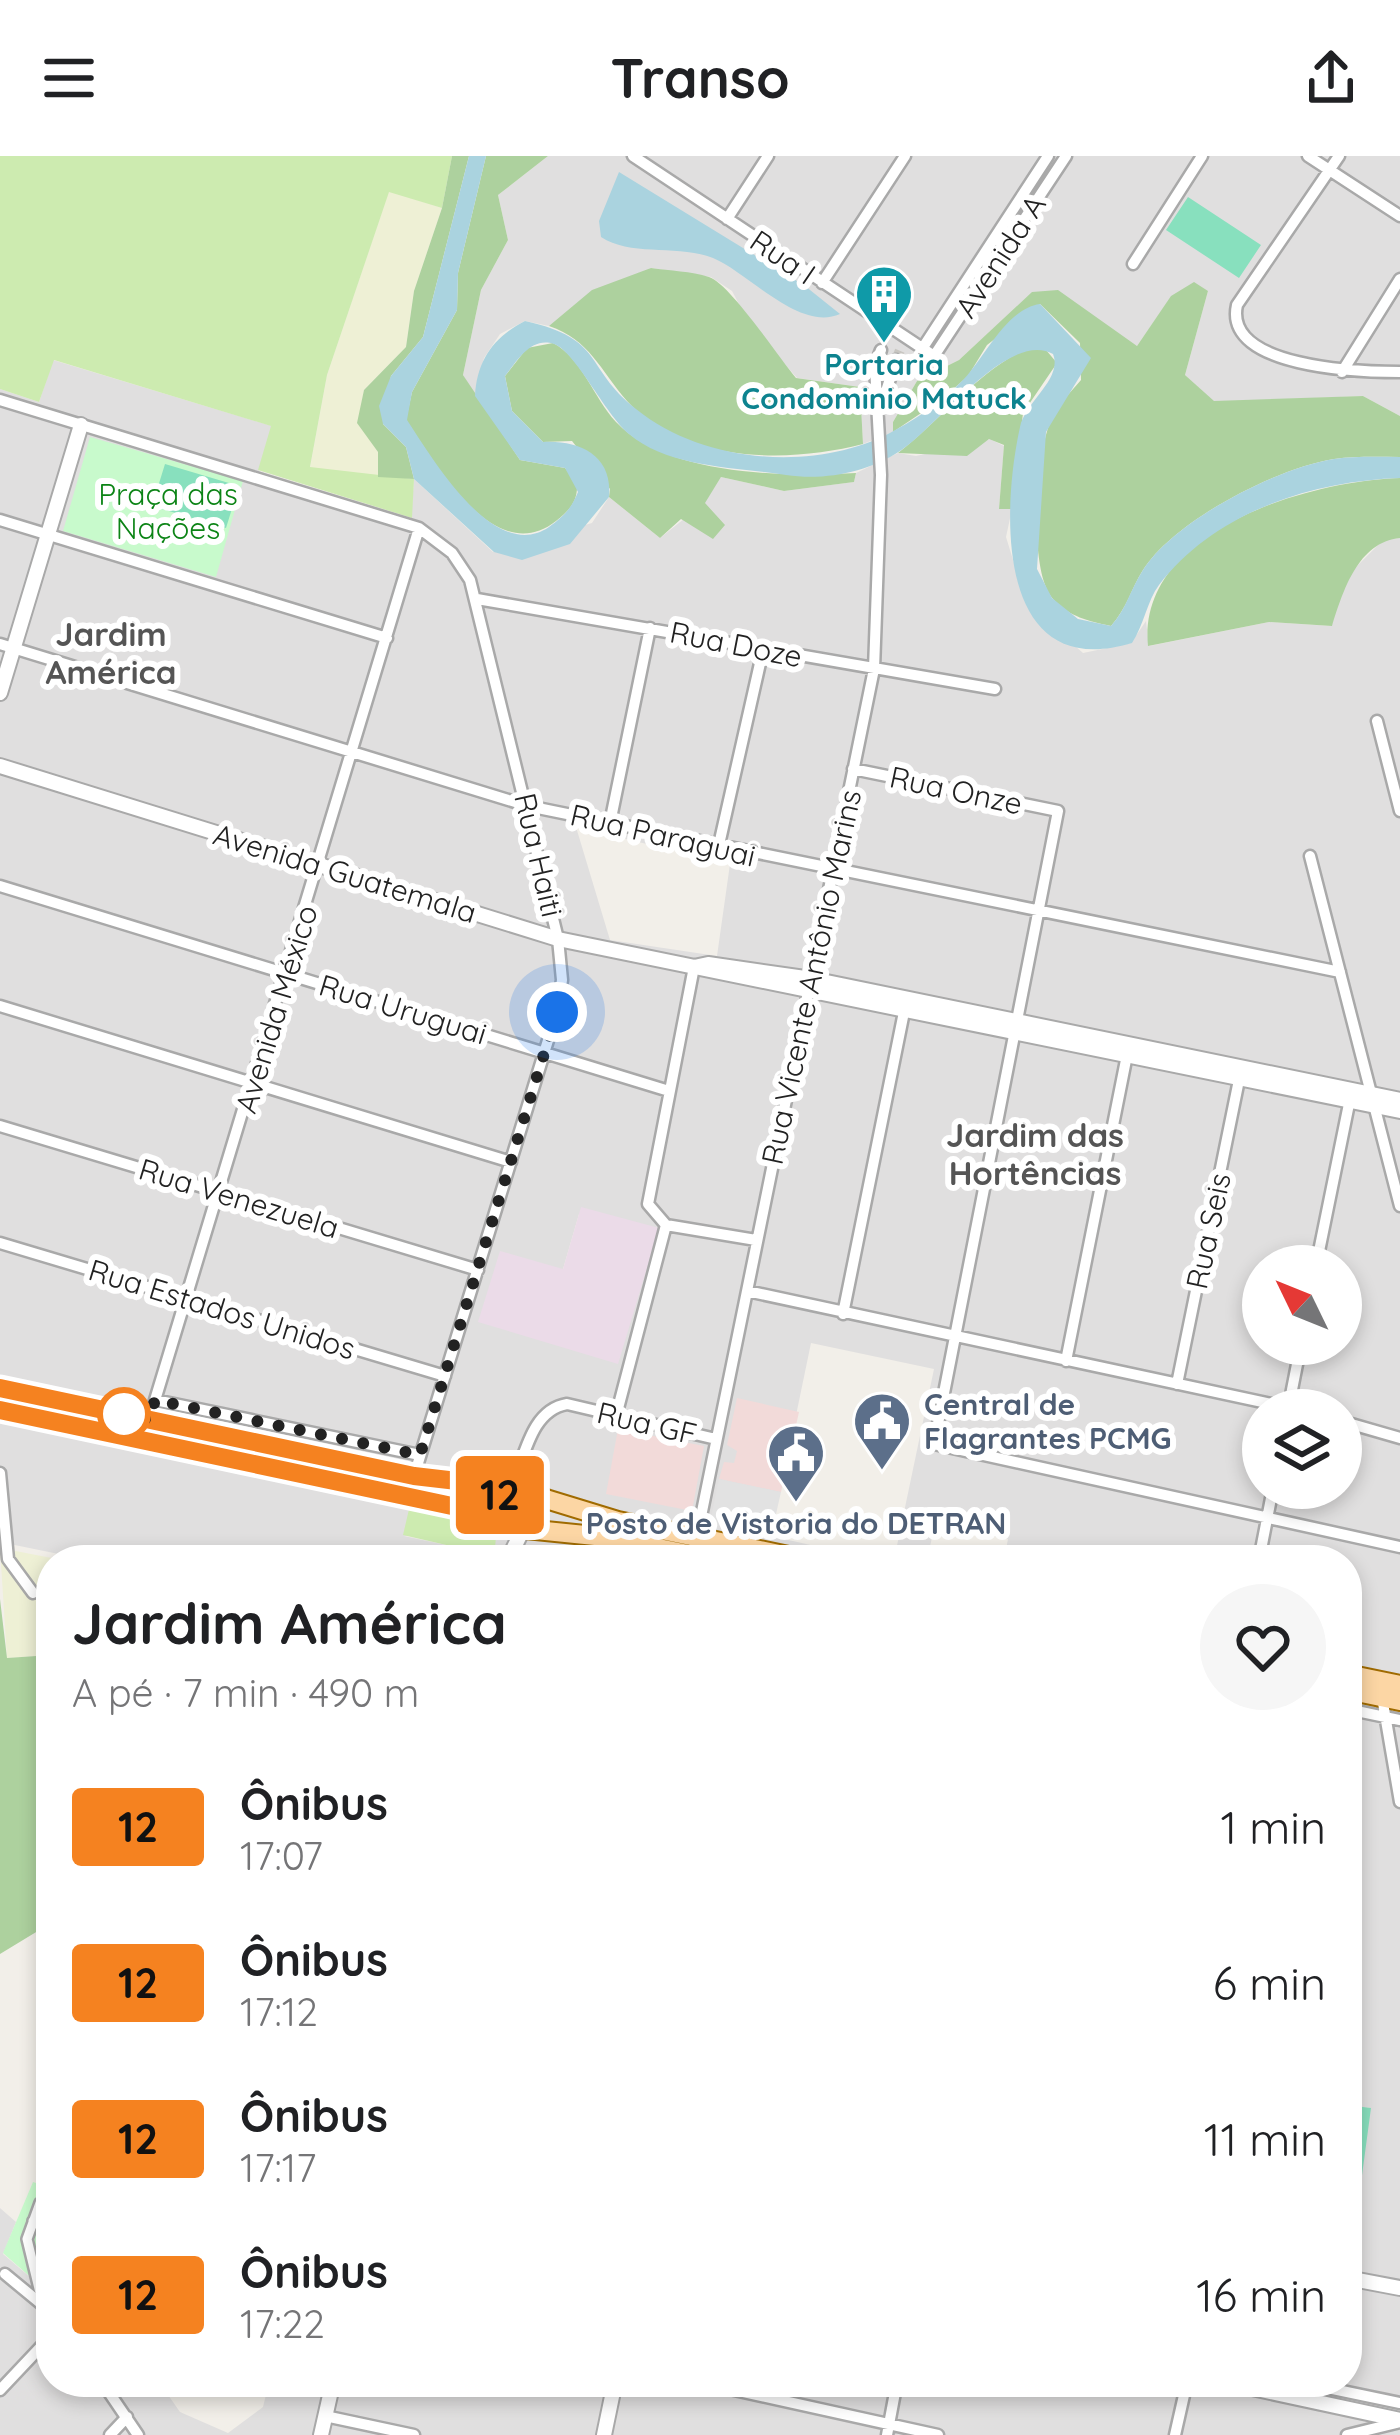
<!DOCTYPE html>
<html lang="pt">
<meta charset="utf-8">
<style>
:root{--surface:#fff;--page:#f6f6f6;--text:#202124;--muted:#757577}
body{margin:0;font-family:Quicksand,sans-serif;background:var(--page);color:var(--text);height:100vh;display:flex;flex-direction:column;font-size:45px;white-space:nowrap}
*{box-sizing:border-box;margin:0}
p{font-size:39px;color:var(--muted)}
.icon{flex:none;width:66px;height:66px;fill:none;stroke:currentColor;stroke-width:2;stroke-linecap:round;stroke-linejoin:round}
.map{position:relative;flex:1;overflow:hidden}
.sheet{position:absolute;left:36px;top:1389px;width:1326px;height:852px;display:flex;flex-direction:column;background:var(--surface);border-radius:48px;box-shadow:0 6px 18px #0003}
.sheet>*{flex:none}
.badge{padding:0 24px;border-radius:9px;font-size:42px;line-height:78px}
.needle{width:78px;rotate:313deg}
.fabs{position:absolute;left:1242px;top:1089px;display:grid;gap:24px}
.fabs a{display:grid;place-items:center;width:120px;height:120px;border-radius:50%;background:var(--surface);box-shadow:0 6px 18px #0003;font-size:60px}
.you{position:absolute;width:60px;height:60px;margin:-30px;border:9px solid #fff;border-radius:50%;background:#1a73e8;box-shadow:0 0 0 18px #1a73e833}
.map>.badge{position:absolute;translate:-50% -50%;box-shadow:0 0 0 6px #fff}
.round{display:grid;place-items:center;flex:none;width:126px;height:126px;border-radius:63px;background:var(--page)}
.head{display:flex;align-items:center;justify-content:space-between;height:204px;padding:0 36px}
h1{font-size:57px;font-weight:700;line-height:90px}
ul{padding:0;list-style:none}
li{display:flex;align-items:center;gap:36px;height:156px;padding:0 36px}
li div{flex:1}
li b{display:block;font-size:45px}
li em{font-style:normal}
li .badge{min-width:132px;font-weight:700;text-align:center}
header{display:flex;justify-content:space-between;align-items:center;height:156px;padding:0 36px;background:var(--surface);font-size:54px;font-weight:700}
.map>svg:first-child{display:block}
.residential{fill:#e0dfdf;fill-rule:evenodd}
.commercial{fill:#f2dad9}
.industrial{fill:#ebdbe8}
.farmland{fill:#eef0d5}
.grass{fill:#cdebb0}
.forest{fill:#add19e}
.park{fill:#c8facc}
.pitch{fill:#88e0be}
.parking{fill:#e2e2e2}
.water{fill:#aad3df}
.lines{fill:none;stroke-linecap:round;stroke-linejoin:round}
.minor-tunnel{stroke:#c8c6c1;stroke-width:10;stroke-dasharray:10 5;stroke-linecap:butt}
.pedestrian-casing{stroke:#a9a9a9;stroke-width:14}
.minor-casing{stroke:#a9a9a9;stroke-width:15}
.tertiary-casing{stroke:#a9a9a9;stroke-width:18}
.primary-casing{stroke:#a06b00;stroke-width:22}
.pedestrian{stroke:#fff;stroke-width:9}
.minor{stroke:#fff;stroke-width:10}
.tertiary{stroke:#fff;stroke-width:14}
.primary{stroke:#fcd6a4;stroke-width:18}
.line-casing{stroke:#fff;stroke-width:27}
.line{stroke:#f58220;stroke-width:18}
.walk{stroke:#222;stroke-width:12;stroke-dasharray:0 21.6}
.stop-dot{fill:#fff;stroke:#f58220;stroke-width:6}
.labels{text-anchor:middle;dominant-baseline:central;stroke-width:12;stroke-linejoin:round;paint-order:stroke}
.street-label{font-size:30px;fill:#222;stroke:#fff}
.culture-label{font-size:30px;font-weight:bold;fill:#0d838f;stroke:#fff}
.park-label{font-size:30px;fill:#0c8416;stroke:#fff}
.service-label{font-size:30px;font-weight:bold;fill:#4e5e75;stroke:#fff;text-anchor:start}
.neighbourhood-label{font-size:33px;font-weight:bold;fill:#555;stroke:#fff}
</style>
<header><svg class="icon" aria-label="menu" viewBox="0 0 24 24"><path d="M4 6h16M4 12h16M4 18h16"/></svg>Transo<svg class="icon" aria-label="share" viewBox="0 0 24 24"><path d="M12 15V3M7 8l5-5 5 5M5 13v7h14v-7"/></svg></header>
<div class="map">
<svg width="1400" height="2279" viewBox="0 0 1400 2279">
<rect width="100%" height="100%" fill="#f2efe9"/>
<!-- residential -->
<path class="residential" d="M548,0H1400V260L1363,240L1214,246L1185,219L1208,135L1171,141L1137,190L1032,137L959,204L917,225L893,266V276L863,288L860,231L797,222L749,167L732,135L711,121L651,112L549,170L525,165L500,178L484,202L475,240L463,219L481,134L508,84L498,39Z
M53,204L272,270L259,315L411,362L414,323L493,396L592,367L609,341L660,382L704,347L721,321L784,335L854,326L856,317L898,297L916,300L990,283L1004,290L999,353H1012L1006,381L1026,446L1083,497L1131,487L1146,465L1149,490L1269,466L1331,470L1347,420L1384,383L1400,382V2279H0V2052L16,2066L3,2098L51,2139V2226H159L180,2256L228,2277L263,2251L269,2226H1347V2093L1351,2094L1370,1952L1347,1949V1404H1004L1008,1383L935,1368L927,1404H894L934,1213L811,1187L771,1380L876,1404H88L0,1386V233L39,246ZM576,671L730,708L717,800L610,784ZM579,1058L658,1072L478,1166L563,1113ZM1263,1110H1341V1188H1263ZM1263,1254H1341V1332H1263ZM497,1374L493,1399L404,1380Z"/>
<!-- commercial -->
<path class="commercial" d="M737,1242L799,1256L781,1336L719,1323L724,1306L734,1307L737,1295L727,1289Z
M618,1273L704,1290L692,1355L606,1338Z"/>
<!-- industrial -->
<path class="industrial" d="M581,1051L659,1072L618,1208L478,1166L500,1095L563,1113Z"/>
<!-- farmland -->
<path class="farmland" d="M389,35L442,52L414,135L406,191L364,234L358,267L378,296V321L310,312L327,219Z
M0,1392L62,1404H51V1499L7,1502Z"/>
<!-- grass -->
<path class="grass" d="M0,0H452L442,52L389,36L327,219L310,311L414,323L412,362L258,314L271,270L54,204L39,246L0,233Z
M410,1349L491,1368L497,1373L494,1400L403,1379Z"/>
<!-- forest -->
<path class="forest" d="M452,0H469L423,181L391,220L383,268L406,291L414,323L378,321V296L357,267L364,234L406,191L414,135L442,52Z
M486,0H548L498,39L508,84L481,134L463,219L520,304L565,312L577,327C578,345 570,354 556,365C494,414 435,306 406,264L412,236L457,154L458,117Z
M651,112C670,115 691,115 709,121C729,127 778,200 796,222L860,231L863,288C790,307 683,308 627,245C600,214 590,184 549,170L592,134Z
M1194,126L1208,135L1185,219L1214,245L1363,240L1400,260V301C1379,301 1356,300 1334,303C1277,312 1175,364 1143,414C1131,433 1127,452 1111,470C1089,465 1069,461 1053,443C1028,415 1036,305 1049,269C1055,251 1069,238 1081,224L1080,187L1040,148L987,189L968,220L942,243L893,276V266L917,225L959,204L1032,136L1058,134L1137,190L1171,140Z
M553,187C582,202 593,241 616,266C666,320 787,321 856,317L854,326L784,335L721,321L705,347L725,369L713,383L681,363L660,382L609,341L610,333L572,285L543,286L512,255L505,220L527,192Z
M1026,193L1046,194L1057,207L1023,257L1012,353H999L1004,289L989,283L967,300L898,297C941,264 977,216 1026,193Z
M1400,322V382C1358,386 1343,435 1332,470L1269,466L1148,490C1137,374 1309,325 1400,322Z
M0,1443L7,1502L51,1499V1767L0,1798Z"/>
<!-- park -->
<path class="park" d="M90,281L243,325L216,421L63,375Z
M33,2026L51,2032V2139L3,2097Z"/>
<!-- pitch -->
<path class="pitch" d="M1188,41L1261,89L1239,122L1166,74Z
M165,308L239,330L226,372L152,350Z
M1347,1949L1371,1952L1352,2094L1347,2093Z"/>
<!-- parking -->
<path class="parking" d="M719,1323L781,1336L771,1380L710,1367Z"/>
<!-- water -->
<path class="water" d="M469,0H486L458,117L457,154L412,236L407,264C431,300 494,409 549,371C564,360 571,353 578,336L565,312L520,304L475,240C477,204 494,181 525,165C606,183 583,211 636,253C705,309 821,317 897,273C921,260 945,243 964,223C985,201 1006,153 1040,148L1091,202L1046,276L1037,413L1052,442L1078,463L1111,470C1127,452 1130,434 1143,414C1175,364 1277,312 1334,303C1356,300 1379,301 1400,301V322C1312,325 1215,356 1159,429C1147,445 1144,469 1132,487C996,528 1001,357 1020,271C1025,246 1063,223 1053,198C1009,173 937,271 900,295C868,316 825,325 786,319C736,311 669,312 629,278C605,258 575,195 554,188C531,180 517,205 505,220L512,255L543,286C579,284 613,299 609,341L570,388L522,404L494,396L414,323L406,291L383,268L379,250L391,220L423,181Z
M619,16L805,130L840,158C799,176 749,117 713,102C678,88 631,101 601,81L599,65Z"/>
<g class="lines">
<!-- minor-tunnel -->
<path class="minor-tunnel" d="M896,204L901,192"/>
<!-- pedestrian casing -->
<g class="pedestrian-casing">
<path id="pedestrian" d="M33,2065L51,2077
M42,2145L27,2083L40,2047L51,2041"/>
</g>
<!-- minor casing -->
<g class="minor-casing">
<path id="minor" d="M633,0L934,200L1066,0
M1308,0L1400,60
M1339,0L1237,149C1223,212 1360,216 1400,216
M727,63L768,0
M1133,108L1202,0
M822,127L905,0
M922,193L1048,0
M1342,216L1400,123
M0,244L419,372L452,397L470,424L558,783L562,824L557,855L414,1320
M880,254L896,204
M0,364L387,482
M477,443L995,533
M0,488L528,650L1340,816
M1377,565L1400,655
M853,613L1058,655L934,1288L1400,1391
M610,667L650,472
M718,693L763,494
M1310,700L1400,1050
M0,730L669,935
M0,850L511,1006
M0,970L478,1114
M666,1069L648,1048L694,811
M666,1069L756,1084
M0,1087L445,1220
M1316,1110L1350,943
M747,1135L1299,1254
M843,1158L905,851
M1066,1205L1127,899
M1177,1228L1240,919
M155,1244L420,1299
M1288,1254L1301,1188
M616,1260L666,1069
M149,1264L419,372
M1341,1265L1400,1282
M0,1317L8,1403L33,1437
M512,1330C525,1300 531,1254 567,1248L716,1283
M697,1380L874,513L881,319L875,210L881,194
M1259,1404L1273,1332
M1382,1541L1400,1646
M1347,1553L1400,1564
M5,2118L51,2156
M102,2226L138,2279
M698,2226L938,2279
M1299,2226L1400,2247
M0,2234L51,2180
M325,2260L414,2279
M110,2279L127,2261
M887,2279L897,2226
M1175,2279L1187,2226
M1347,2279L1400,2266"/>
</g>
<!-- tertiary casing -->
<g class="tertiary-casing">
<path id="tertiary" d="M0,537L81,269
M0,610L558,783L1400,955
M694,811L708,808L812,823L1400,944
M508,1404L524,1371
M1347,2122L1400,2132
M1224,2226L1400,2264
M321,2279L333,2226
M604,2279L615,2226"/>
</g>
<!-- primary casing -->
<g class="primary-casing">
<path id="primary" d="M0,1232L414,1320L526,1331L546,1343L618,1365L808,1404
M0,1254L420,1340L499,1360L516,1372L605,1381L717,1404
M1347,1518L1400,1529
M1347,1534L1400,1545"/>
</g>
<!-- pedestrian -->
<use href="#pedestrian" class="pedestrian"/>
<!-- minor -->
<use href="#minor" class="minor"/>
<!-- tertiary -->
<use href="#tertiary" class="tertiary"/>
<!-- primary -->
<use href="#primary" class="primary"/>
</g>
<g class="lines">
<!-- line casing -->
<g class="line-casing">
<path id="line" d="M0,1232L414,1320L509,1331L497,1347L499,1360L0,1254"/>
</g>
<!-- line -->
<use href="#line" class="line"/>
<!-- walk -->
<path class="walk" d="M124,1258L149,1264L155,1244L420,1299L557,856"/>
</g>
<!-- icons -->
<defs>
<g id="building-pin" transform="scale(3)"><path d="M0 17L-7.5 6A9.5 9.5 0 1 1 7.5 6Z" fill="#0f9aa8" stroke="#fff"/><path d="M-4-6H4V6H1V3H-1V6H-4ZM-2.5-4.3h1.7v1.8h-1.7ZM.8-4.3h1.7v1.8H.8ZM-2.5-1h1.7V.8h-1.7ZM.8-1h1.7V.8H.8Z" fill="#fff"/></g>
<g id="civic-pin" transform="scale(3)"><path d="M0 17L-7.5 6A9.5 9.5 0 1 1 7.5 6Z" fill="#5c6f8a" stroke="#fff"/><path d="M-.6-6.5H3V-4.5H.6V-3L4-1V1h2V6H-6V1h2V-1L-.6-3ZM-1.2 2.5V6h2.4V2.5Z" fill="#fff"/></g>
</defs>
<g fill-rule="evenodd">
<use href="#building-pin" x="884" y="138"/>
<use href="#civic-pin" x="882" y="1265"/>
<use href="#civic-pin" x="796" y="1297"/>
</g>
<!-- markers -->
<circle class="stop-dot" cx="124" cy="1258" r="24"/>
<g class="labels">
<!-- street labels -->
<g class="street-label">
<text transform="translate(1000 100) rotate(-57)">Avenida A</text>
<text transform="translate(783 101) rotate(34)">Rua I</text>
<text transform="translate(736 488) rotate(11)">Rua Doze</text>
<text transform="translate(956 634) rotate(12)">Rua Onze</text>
<text transform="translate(663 679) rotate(13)">Rua Paraguai</text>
<text transform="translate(539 699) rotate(77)">Rua Haiti</text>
<text transform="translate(345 717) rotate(17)">Avenida Guatemala</text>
<text transform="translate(811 821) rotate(-78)">Rua Vicente Antônio Marins</text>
<text transform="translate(276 853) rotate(-73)">Avenida México</text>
<text transform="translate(403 853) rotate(17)">Rua Uruguai</text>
<text transform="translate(239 1042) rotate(17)">Rua Venezuela</text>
<text transform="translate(1208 1075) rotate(-78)">Rua Seis</text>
<text transform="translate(222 1153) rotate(17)">Rua Estados Unidos</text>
<text transform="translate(647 1267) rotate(13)">Rua GF</text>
</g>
<!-- culture labels -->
<g class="culture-label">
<text x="884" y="208">Portaria<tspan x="884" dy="34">Condominio Matuck</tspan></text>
</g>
<!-- park labels -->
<g class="park-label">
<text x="168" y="338">Praça das<tspan x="168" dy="34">Nações</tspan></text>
</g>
<!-- service labels -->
<g class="service-label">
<text x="924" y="1248">Central de<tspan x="924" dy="34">Flagrantes PCMG</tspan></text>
<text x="796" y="1367" text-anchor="middle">Posto de Vistoria do DETRAN</text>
</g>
<!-- neighbourhood labels -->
<g class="neighbourhood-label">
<text x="111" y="477">Jardim<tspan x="111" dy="38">América</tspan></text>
<text x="1035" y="978">Jardim das<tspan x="1035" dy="38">Hortências</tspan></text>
</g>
</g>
</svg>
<div class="fabs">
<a><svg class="needle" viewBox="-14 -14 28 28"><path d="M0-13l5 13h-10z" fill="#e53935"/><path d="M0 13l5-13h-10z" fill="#757577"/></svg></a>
<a><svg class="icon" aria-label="layers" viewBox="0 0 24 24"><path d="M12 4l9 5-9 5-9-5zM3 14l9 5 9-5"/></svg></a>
</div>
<div class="you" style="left:557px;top:856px"></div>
<b class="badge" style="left:500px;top:1339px;background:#f58220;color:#111">12</b>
<section class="sheet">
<div class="head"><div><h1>Jardim América</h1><p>A pé · 7 min · 490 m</p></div><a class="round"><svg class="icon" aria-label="heart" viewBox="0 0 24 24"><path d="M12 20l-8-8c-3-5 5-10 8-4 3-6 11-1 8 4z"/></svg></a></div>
<ul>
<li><span class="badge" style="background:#f58220;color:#111">12</span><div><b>Ônibus</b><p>17:07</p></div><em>1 min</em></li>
<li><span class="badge" style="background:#f58220;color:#111">12</span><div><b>Ônibus</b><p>17:12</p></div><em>6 min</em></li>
<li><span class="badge" style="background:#f58220;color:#111">12</span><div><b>Ônibus</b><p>17:17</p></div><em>11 min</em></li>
<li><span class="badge" style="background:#f58220;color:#111">12</span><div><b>Ônibus</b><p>17:22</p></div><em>16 min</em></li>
</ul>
</section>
</div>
